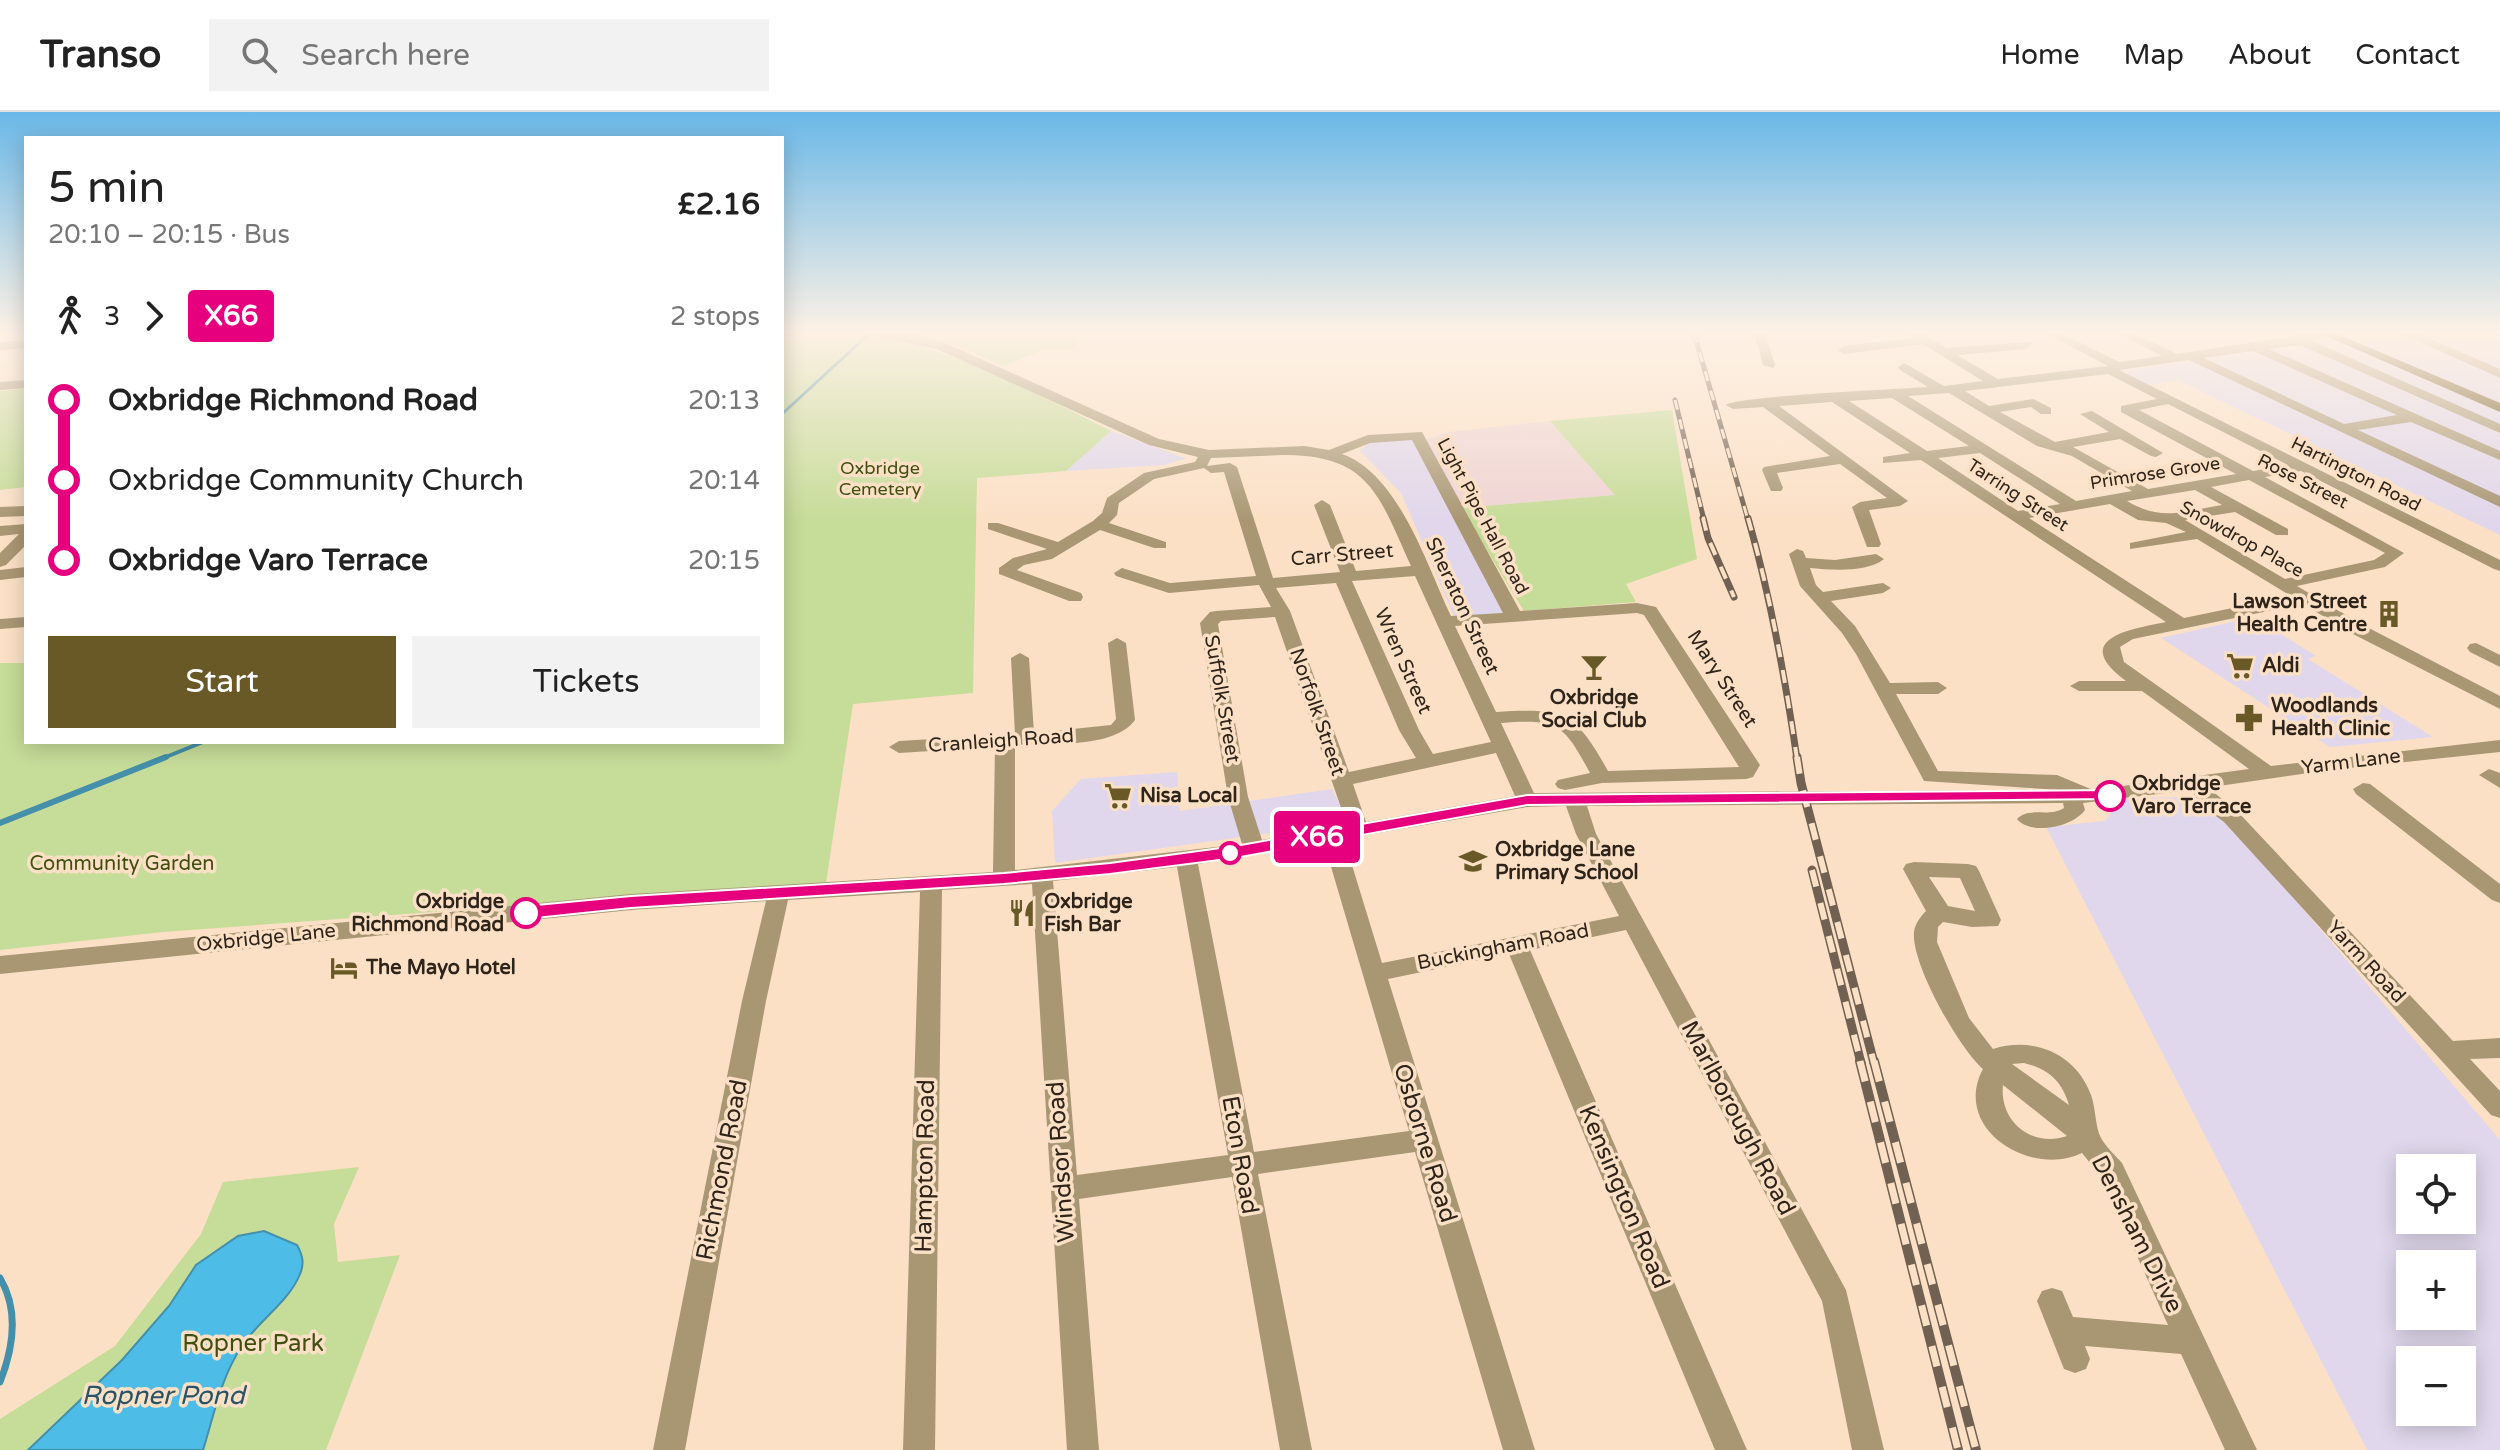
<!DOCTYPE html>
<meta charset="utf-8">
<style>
:root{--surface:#fff;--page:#f2f2f2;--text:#222;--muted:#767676;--line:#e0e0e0;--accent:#685926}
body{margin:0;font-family:"Varela Round",sans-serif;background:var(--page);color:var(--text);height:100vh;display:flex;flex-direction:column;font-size:30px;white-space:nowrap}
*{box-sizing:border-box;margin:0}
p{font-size:26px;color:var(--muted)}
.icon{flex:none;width:44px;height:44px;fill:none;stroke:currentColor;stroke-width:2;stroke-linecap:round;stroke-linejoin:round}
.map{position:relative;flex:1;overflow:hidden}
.details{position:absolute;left:24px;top:24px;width:760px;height:608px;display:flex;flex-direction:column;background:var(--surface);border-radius:0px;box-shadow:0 4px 20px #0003}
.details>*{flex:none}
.badge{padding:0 16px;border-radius:6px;font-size:28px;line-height:52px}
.tools{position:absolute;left:2396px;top:1042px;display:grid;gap:16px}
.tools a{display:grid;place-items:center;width:80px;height:80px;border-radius:0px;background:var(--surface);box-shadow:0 4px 20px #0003;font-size:40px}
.map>.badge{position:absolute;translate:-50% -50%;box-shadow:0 0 0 4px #fff}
.legs{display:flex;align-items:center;gap:12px;height:88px;padding:0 24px;font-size:26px}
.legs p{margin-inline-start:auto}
.overview{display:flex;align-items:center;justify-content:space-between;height:136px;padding:0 24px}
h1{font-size:44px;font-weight:600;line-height:60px}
.button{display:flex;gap:16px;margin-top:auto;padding:16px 24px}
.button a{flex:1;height:92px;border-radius:0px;background:var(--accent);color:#fff;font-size:32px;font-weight:600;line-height:92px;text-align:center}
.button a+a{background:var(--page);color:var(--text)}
ul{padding:0 24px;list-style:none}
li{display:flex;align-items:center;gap:28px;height:80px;font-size:30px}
li i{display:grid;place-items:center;width:12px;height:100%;margin:0 10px;background:currentColor}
li i::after{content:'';width:20px;height:20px;margin:-10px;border:6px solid;border-radius:50%;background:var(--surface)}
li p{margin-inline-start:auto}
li:first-child i{background:linear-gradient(#0000 50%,currentColor 0)}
li:last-child i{background:linear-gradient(currentColor 50%,#0000 0)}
header{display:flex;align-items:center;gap:48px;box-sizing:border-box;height:112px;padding:0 40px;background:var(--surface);border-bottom:2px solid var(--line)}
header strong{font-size:38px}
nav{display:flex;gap:44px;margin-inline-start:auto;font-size:28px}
.search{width:560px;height:72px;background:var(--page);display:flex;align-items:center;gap:20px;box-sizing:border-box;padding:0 28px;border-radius:0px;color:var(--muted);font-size:30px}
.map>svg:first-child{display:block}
.commercial{fill:#e0d7ec;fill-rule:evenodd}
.industrial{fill:#efd4d3}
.green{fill:#c6dc99}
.water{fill:#4dbde7;stroke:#448faa;stroke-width:2}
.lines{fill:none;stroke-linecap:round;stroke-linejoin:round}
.stream-far3{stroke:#448faa;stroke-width:3}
.stream-far2{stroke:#448faa;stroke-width:4}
.stream-far1{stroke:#448faa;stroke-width:6}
.stream{stroke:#448faa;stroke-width:7}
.minor{fill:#a99774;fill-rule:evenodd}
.major{fill:#71571f;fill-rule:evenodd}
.rail-far3-casing{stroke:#716152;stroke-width:5}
.rail-far2-casing{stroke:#716152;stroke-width:7}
.rail-far1-casing{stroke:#716152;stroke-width:9}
.rail-casing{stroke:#716152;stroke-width:10}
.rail-far3{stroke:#fbe0c6;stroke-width:3;stroke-dasharray:10;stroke-linecap:butt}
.rail-far2{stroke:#fbe0c6;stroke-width:4;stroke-dasharray:13;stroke-linecap:butt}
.rail-far1{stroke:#fbe0c6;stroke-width:6;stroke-dasharray:17;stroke-linecap:butt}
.rail{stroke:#fbe0c6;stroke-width:7;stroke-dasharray:21;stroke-linecap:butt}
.line-1{fill:#e6007e;stroke:#fff;stroke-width:2}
.stop-1-dot{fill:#fff;stroke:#e6007e;stroke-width:4}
.labels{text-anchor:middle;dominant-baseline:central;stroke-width:7;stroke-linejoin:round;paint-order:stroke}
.far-park-label{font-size:18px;fill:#3f4f10;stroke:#fbe0c6}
.far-street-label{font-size:18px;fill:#2e241a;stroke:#fbe0c6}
.street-label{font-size:20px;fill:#2e241a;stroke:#fbe0c6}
.poi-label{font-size:20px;font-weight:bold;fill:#2e241a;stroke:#fbe0c6;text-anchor:start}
.stop-label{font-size:20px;font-weight:bold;fill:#2e241a;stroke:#fbe0c6;text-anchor:start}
.park-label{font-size:20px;fill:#3f4f10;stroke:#fbe0c6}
.near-street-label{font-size:24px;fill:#2e241a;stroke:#fbe0c6}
.near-park-label{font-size:24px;fill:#3f4f10;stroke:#fbe0c6}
.near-water-label{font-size:26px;font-style:italic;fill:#275567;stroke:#fbe0c6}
</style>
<header>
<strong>Transo</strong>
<div class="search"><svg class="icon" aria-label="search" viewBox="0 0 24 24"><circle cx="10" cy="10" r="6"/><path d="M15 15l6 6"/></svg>Search here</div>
<nav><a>Home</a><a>Map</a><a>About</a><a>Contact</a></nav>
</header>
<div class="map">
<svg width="2500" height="1338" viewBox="0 0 2500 1338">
<rect width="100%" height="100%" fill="#fbe0c6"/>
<!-- commercial -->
<path class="commercial" d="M2340,221H2500V423L2178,268L2148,273L2123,259L2303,232Z
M1111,319L1179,344L1187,346L1164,353L1066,359Z
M1412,326L1505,502L1454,504L1401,381L1360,339L1369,330Z
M2254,505L2316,544L2308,547L2433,625L2330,635L2161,526Z
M1177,660L1180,699L1332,677L1348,710L1055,751L1052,699L1081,667Z
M2203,685L2240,723L2500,1028V1338H2367L2046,715L2105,709L2123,686ZM2410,1056H2462V1108H2410ZM2410,1152H2462V1204H2410ZM2410,1248H2462V1300H2410Z"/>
<!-- industrial -->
<path class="industrial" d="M1550,309L1616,383L1461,396L1426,328L1449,320Z"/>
<!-- green -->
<path class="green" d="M901,221H1075L1076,237L1042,238L1003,254L958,234Z
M840,224C862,225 886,225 907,231C978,248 1046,287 1111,319L1066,359L977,366L973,581L853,592L826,771L163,820L0,838V551H26V630H782V226Z
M26,277V375L0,378V279Z
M1672,298L1697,447L1626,472L1636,490L1524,499L1461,396L1615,383L1550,309Z
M359,1055L334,1112L338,1150L400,1143L326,1338H0V1307L115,1234L201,1122L223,1070Z"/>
<!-- water -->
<path class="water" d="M264,1119L297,1133C302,1142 305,1151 300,1162C289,1190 258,1209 242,1234C221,1265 214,1303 203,1338H28L122,1248L169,1194L196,1153L238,1124Z"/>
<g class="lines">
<!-- stream-far3 -->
<path class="stream-far3" d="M782,302L870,221"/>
<!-- stream-far2 -->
<path class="stream-far2" d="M161,647L203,630"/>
<!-- stream-far1 -->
<path class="stream-far1" d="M0,711L166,645"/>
<!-- stream -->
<path class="stream" d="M0,1166C19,1198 13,1237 0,1270"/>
<!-- minor -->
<path class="minor" d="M782,221H803L782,226Z
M858,221H904L945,231L1159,327L1209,338L1304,334L1329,338L1368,323L1422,320L1520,499L1637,491L1656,495L1760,653L1753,665L1746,667L1602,671L1565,678L1558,676L1555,672L1558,668L1590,661C1563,611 1558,607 1501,611L1534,681L2060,678L1924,669L1856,542L1842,521L1800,474L1789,442L1797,437L1803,439L1806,446L1835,448L1876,442L1884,447C1867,461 1831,458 1810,456L1816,473L1823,480L1883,471L1891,476L1883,481L1831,489L1855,514L1890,571L1938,570L1947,576L1938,582H1896L1938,659L2057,663L2093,678L2249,657L2142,579H2079L2070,574L2079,569H2126C2069,527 2130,517 2166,510L1921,348L1883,351V345L1910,341L1832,290L1779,294L1908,389L1900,394L1869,398L1881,432L1879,435H1867L1852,395L1860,390L1887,386L1840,352L1777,361L1783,376L1781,379H1771L1762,358L1764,355L1830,344L1763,295L1733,297L1726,293C1739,284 1900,277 1928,275L1900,258L1898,255L1904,251L1944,274L1983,269L1923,232L1844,242L1838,238L1844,234L1913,226L1908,221H1922L1947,236L2030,230L2032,233L2026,237L1957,243L1998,267L2108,254L2046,221H2061L2119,250L2162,244L2118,221H2133L2177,242L2315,221H2333L2312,229L2500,312V321L2300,233L2269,237L2500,339V348L2411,310L2358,318L2500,384V395L2189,248L2119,258L2500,448V459L2494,457L2301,359L2265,365L2404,441L2385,455L2297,474L2363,513L2500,584V597L2351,521L2303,492L2133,527L2120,535L2124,550L2271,654L2500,628V640L2330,658L2212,675L2211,678L2238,700L2453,929L2500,926V946L2470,947L2500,979V1006L2491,1003L2224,710L2201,693L2191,678L2083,691L2085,698C2073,715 2031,724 2017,707C2029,694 2049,706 2064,696L2063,691L1587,694L1596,722L1846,1178L1884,1338H1852L1822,1189L1626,818L1530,838L1747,1338H1715L1509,842L1388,867L1535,1338H1503L1415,1040L1258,1062L1312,1338H1280L1232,1065L1079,1087L1099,1338H1067L1032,772L942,778L935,1338H903L920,780L788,788L766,889L685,1338H653L742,889L766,789L631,798L0,862V844L631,782L993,760L995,635L899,641L889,635L899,629L1015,622L1011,546L1020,541L1029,546L1034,621L1111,613L1116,607L1108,531L1117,526L1126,531L1135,608C1114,637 1049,631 1015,633V758L1242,732L1228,685L1200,511L1210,500L1216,499L1271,495L1259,473L1169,481L1116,464L1114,461L1122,456L1170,471L1256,464L1224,360L1211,361L1204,356L1154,367L1119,391L1117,403L1109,411L1166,430V436H1154L1100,418L1052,447L1024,453L1017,458L1081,481L1083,485L1081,489H1069L999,462V456L1013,446L1047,437L988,417V411H998L1058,430L1093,409L1102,401L1107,386L1144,361L1195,350L1198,345L1149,333L937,237ZM2253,239L2397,303L2344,312L2204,246ZM2108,262L2157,287L2121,294V300L2236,362L2148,377L2073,335L2120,327L2151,344L2156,345L2163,341L2092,299L2080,302L2109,320L2055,330L2000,300L2031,295L2041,302H2051V296L2033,287L1989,294L1965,279ZM1949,281L2037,334L2072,344L2132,379L2076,389L1908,284ZM1892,286L1969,334L1927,339L1849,289ZM2168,292L2288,353L2253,359L2139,298ZM1412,328L1503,501L1451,504C1427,454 1399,362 1342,342L1370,331ZM1980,341L2060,392L2018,399L1938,346ZM1282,343C1370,342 1379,384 1411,454L1356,459L1330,393L1322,388L1314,393L1340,460L1273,466L1237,355L1230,351L1207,354L1211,346ZM2249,368L2385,441L2374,448L2285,467L2185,408L2235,400L2276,423H2288V417L2211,375ZM2195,378L2222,393C2184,399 2162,410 2127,389ZM2110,392L2138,408L2166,411L2186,420L2130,431V437L2197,427L2291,484L2184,506L2029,406ZM1415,464L1491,630L1433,642L1419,618L1352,469ZM1336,471L1399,618L1416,646L1349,660L1290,499L1276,476ZM1637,501L1644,503L1739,655L1608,659C1575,599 1563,596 1496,600L1455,514ZM1275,505L1347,713L1262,728L1248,685L1218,512L1221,509ZM1496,641L1515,684L1366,710L1353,672ZM1566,694L1576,722L1619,804L1382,851L1344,727L1527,695ZM1324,731L1409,1019L1254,1040L1198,752ZM1177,755L1228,1043L1077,1063L1053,769Z
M1754,221H1768L1766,224L1775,253L1773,256L1763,253Z
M2400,221H2416L2500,257V266Z
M26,228V236L0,238V230Z
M26,268V276L0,278V270Z
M26,394V404L0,405V395Z
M26,412V433L6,453L0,455V441L19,422L0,424V414Z
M26,455V465L0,468V458Z
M26,505V515L0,517V507Z
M2476,531L2500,543V555L2470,540L2467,536L2470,532Z
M2489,657L2500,661V676L2479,663Z
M2363,671L2370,672L2500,772V791L2492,788L2356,682L2353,677Z
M1914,750L1968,752L1976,754L1979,759L2001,808L1998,814L1972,815L1943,810L1938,815L1937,830L1969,906L1993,937C2034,924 2076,942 2091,983C2096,996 2095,1015 2101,1026C2106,1035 2115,1043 2122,1051L2257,1338H2225L2181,1242L2085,1234L2090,1247L2086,1257L2075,1261L2064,1257L2037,1189L2042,1179L2052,1176L2062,1179L2073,1205L2168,1213L2102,1066L2082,1041C2031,1066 1951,1017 1983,957C1959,936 1911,852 1914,820C1915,812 1920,805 1926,799L1903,757L1906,752ZM1929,765L1960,766L1975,799L1948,794ZM2024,951C2048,957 2062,969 2069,993L2012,952ZM2003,973L2067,1024C2031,1036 1999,1009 2003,973Z"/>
<!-- major -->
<path class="major" d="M2319,221H2335L2500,291V300Z"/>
<!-- rail-far3 casing -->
<g class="rail-far3-casing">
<path id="rail-far3" d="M1694,221L1748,408
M1675,288L1704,408"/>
</g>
<!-- rail-far2 casing -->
<g class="rail-far2-casing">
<path id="rail-far2" d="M1703,406L1708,426L1734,485
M1748,406C1771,486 1785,565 1797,647"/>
</g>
<!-- rail-far1 casing -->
<g class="rail-far1-casing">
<path id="rail-far1" d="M1797,645L1801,671L1874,951
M1812,758L1861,951"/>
</g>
<!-- rail casing -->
<g class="rail-casing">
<path id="rail" d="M1860,949L1958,1338
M1874,949L1976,1338"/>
</g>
<!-- rail-far3 -->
<use href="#rail-far3" class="rail-far3"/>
<!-- rail-far2 -->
<use href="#rail-far2" class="rail-far2"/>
<!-- rail-far1 -->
<use href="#rail-far1" class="rail-far1"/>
<!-- rail -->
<use href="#rail" class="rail"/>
</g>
<!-- sky -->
<linearGradient id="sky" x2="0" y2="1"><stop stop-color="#6ab8e8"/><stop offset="0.54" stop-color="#fdf1e5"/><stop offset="1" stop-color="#fdf1e5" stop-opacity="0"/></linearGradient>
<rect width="2500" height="408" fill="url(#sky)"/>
<!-- line-1 -->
<path class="line-1" d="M2110,678L2118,684L2115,687L1527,693L1235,746L1110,762L1004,772L631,796L526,807L517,801L526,794L631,784L1004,761L1110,751L1235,734L1527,683Z"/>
<!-- icons -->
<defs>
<g id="building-bare" transform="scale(2.16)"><path d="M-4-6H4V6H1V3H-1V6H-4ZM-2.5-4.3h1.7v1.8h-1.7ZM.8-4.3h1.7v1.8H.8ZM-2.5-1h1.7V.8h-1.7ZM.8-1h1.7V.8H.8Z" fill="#685926" stroke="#fbe0c6" stroke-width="2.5" paint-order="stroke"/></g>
<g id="supermarket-bare" transform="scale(2.16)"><path d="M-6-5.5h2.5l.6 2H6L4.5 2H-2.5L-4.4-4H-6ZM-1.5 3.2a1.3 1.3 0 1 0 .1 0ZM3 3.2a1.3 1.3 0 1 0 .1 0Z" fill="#685926" stroke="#fbe0c6" stroke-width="2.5" paint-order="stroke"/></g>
<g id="bar-bare" transform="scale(2.16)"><path d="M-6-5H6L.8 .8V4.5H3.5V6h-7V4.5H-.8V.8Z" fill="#685926" stroke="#fbe0c6" stroke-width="2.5" paint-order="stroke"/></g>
<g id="pharmacy-bare" transform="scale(2.16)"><path d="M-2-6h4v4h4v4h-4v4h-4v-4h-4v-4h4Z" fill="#685926" stroke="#fbe0c6" stroke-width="2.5" paint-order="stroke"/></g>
<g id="school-bare" transform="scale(2.16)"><path d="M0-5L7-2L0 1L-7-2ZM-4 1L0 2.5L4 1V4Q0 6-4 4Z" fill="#685926" stroke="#fbe0c6" stroke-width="2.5" paint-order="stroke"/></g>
<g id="restaurant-bare" transform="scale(2.16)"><path d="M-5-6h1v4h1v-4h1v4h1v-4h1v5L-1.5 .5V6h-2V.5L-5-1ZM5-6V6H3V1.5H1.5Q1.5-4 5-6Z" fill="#685926" stroke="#fbe0c6" stroke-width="2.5" paint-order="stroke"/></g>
<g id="hotel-bare" transform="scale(2.16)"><path d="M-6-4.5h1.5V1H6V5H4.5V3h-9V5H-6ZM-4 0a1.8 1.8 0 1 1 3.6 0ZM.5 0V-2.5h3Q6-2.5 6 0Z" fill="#685926" stroke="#fbe0c6" stroke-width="2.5" paint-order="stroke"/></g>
</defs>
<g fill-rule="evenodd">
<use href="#building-bare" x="2389" y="502"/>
<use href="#supermarket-bare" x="2240" y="554"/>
<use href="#bar-bare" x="1594" y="555"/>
<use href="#pharmacy-bare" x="2249" y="606"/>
<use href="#supermarket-bare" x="1118" y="684"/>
<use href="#school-bare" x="1473" y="749"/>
<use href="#restaurant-bare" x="1022" y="801"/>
<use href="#hotel-bare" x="344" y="856"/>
</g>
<!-- markers -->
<g class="stop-1-dot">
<circle cx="2110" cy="684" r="14"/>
<circle cx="1230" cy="741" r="10"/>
<circle cx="526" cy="801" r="14"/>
</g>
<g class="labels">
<!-- far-park labels -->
<g class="far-park-label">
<text x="880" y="356">Oxbridge<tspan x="880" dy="21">Cemetery</tspan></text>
</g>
<!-- far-street labels -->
<g class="far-street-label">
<text transform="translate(2155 361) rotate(-9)">Primrose Grove</text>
<text transform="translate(2356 362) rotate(27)">Hartington Road</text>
<text transform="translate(2303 369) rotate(27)">Rose Street</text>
<text transform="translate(2018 383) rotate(33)">Tarring Street</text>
<text transform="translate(1483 404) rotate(62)">Light Pipe Hall Road</text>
<text transform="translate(2242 427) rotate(29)">Snowdrop Place</text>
</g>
<!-- street labels -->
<g class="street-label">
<text transform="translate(1342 443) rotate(-5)">Carr Street</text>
<text transform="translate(1462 494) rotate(65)">Sheraton Street</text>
<text transform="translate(1403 549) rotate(66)">Wren Street</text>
<text transform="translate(1722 567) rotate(57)">Mary Street</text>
<text transform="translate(1222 587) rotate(80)">Suffolk Street</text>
<text transform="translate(1317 600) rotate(71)">Norfolk Street</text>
<text transform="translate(1001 629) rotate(-4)">Cranleigh Road</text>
<text transform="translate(2351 650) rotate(-7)">Yarm Lane</text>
<text transform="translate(266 826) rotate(-6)">Oxbridge Lane</text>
<text transform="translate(1503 835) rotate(-11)">Buckingham Road</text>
<text transform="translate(2366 850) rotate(47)">Yarm Road</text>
</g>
<!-- poi labels -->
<g class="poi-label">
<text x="2367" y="490" text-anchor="end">Lawson Street<tspan x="2367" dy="23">Health Centre</tspan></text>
<text x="2262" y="554">Aldi</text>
<text x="1594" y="586" text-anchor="middle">Oxbridge<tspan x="1594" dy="23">Social Club</tspan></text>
<text x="2271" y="594">Woodlands<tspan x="2271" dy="23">Health Clinic</tspan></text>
<text x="1140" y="684">Nisa Local</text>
<text x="1495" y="738">Oxbridge Lane<tspan x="1495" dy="23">Primary School</tspan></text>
<text x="1044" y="790">Oxbridge<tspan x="1044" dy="23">Fish Bar</tspan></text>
<text x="366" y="856">The Mayo Hotel</text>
</g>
<!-- stop labels -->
<g class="stop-label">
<text x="2132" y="672">Oxbridge<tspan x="2132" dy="23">Varo Terrace</tspan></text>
<text x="504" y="790" text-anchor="end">Oxbridge<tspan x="504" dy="23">Richmond Road</tspan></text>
</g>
<!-- park labels -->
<g class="park-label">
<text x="122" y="752">Community Garden</text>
</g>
<!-- near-street labels -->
<g class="near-street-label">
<text transform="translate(1738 1006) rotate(62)">Marlborough Road</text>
<text transform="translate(1425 1031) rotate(73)">Osborne Road</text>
<text transform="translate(1240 1043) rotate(80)">Eton Road</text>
<text transform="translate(1061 1050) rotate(-94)">Windsor Road</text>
<text transform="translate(925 1054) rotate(-89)">Hampton Road</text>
<text transform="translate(722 1058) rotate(-79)">Richmond Road</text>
<text transform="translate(1624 1085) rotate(67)">Kensington Road</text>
<text transform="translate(2137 1122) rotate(63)">Densham Drive</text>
</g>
<!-- near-park labels -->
<g class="near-park-label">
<text x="253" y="1231">Ropner Park</text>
</g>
<!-- near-water labels -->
<g class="near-water-label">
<text x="163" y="1283">Ropner Pond</text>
</g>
</g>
</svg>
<div class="tools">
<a><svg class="icon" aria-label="locate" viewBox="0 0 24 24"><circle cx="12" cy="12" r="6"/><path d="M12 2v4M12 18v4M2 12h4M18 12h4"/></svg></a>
<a>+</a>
<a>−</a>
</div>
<b class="badge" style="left:1317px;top:725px;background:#e6007e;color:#fff">X66</b>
<section class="details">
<div class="overview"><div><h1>5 min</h1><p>20:10 – 20:15 · Bus</p></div><b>£2.16</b></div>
<div class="legs"><svg class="icon" aria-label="walk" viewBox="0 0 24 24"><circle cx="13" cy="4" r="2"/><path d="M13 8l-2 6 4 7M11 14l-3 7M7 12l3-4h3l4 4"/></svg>3<svg class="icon" aria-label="forward" viewBox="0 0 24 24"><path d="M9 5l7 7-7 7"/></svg><b class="badge" style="background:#e6007e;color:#fff">X66</b><p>2 stops</p></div>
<ul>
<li><i style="color:#e6007e"></i><b>Oxbridge Richmond Road</b><p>20:13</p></li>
<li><i style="color:#e6007e"></i><span>Oxbridge Community Church</span><p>20:14</p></li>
<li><i style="color:#e6007e"></i><b>Oxbridge Varo Terrace</b><p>20:15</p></li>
</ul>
<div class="button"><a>Start</a><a>Tickets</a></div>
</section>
</div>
